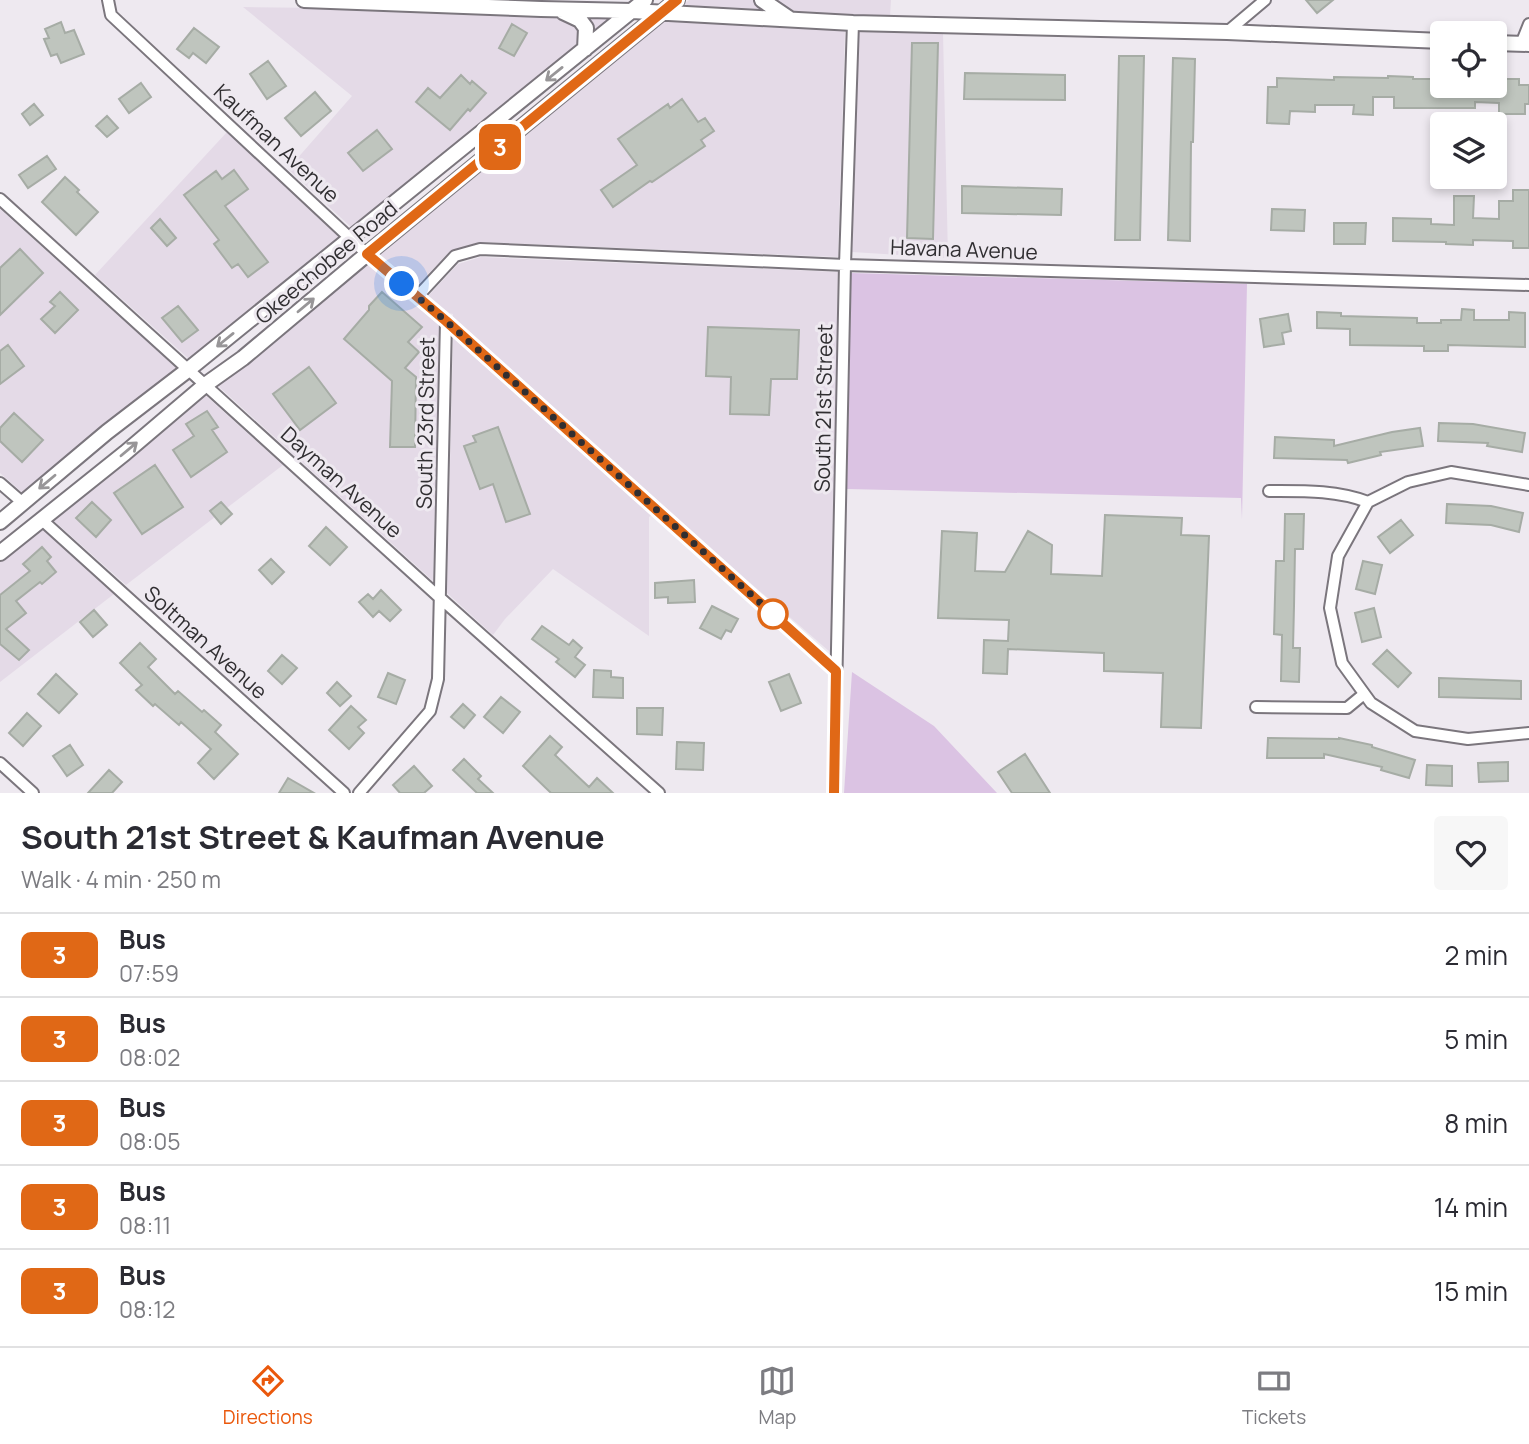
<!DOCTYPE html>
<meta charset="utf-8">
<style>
:root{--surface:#fff;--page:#f7f7f7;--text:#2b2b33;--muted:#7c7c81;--line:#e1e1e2;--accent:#ea580c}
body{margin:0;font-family:Manrope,sans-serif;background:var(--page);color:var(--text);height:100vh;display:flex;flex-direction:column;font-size:26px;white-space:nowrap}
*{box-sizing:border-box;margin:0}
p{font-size:23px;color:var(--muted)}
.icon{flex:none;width:38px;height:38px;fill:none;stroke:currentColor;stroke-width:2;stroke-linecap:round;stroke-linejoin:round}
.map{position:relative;height:793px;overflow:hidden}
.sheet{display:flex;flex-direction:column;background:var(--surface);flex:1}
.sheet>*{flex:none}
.badge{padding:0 14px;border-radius:10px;font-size:24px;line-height:46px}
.controls{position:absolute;left:1430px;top:21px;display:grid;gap:14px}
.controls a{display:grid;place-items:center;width:77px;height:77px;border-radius:7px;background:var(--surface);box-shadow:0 4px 10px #0003;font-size:35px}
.you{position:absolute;width:35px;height:35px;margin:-18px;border:5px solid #fff;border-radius:50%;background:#1a73e8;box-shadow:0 0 0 10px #1a73e833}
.map>.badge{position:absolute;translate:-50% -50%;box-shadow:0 0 0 4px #fff}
.round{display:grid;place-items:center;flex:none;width:74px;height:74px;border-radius:7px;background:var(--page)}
.summary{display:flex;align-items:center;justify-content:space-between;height:119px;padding:0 21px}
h1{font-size:33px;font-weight:700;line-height:52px}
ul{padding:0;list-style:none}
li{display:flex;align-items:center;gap:21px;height:84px;padding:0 21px;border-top:2px solid var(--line)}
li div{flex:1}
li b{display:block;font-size:26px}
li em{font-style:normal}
li .badge{min-width:77px;font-weight:700;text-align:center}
.menu{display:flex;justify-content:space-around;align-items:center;height:98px;border-top:2px solid var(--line);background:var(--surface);font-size:19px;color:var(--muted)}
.menu a{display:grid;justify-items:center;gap:4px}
.menu .active{color:var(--accent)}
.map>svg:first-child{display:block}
.built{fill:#e4dae7}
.green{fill:#dbc3e3}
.building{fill:#bfc5be;stroke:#a6aca5;stroke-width:2}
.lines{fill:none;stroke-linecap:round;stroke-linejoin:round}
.street-casing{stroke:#7b767d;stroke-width:14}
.secondary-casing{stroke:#7b767d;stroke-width:18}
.street{stroke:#fff;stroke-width:10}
.secondary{stroke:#fff;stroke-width:14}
.oneway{stroke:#989698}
.line-casing{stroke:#fff;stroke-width:16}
.line{stroke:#e06816;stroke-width:10}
.walk{stroke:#302e31;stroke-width:7;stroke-dasharray:0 12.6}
.stop-dot{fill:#fff;stroke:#e06816;stroke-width:3.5}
.labels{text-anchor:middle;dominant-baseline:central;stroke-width:6;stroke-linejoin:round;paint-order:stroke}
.street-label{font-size:21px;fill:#302e31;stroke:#eee9f0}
</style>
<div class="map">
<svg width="1529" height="793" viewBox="0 0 1529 793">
<rect width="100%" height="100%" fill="#eee9f0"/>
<!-- built -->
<path class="built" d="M689,0H891L890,16L681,7Z
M243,7L323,8L534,17L611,18L351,227L288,169L352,96Z
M662,21L845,30L838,257L480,242L450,251L417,286L379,254L497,159Z
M859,31L943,33L948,258L852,252Z
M227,132L339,237L189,359L95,275Z
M0,209L178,369L103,426L23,493L0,473Z
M481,257L838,272L830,652L748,581L453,318V314L449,313L428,296L458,264Z
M367,264L439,325L433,581L217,385L247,364Z
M453,337L652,515L649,517V636L553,569L505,619L493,635L447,593Z
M205,395L283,465L126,585L53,520Z
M42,529L114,594L0,682V562Z"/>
<!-- green -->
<path class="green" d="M851,273L1247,284L1242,519L1241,498L847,489Z
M852,672L934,726L997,793H844Z"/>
<!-- building -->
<path class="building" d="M1306,0H1333L1317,13Z
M61,22L65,33L74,30L84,54L61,63L57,54L51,56L44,39L49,38L45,29Z
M512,24L527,33L514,56L499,48Z
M194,28L219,47L206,63L193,53L189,58L177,49Z
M912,43H938L933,239L907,238Z
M1119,56H1144L1140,240H1115Z
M1173,58L1195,59L1193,142H1191L1190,241L1168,240Z
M268,61L286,86L267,99L250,74Z
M965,73L1065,75V100L964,99Z
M461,75L470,84L472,81L486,93L470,111L468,109L450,130L416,102L428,88L440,98Z
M1388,76L1413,77V79H1442V86H1500V79H1519V85H1529V104H1525V114H1499V103L1475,102V108H1394V97H1373V115L1353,114L1354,105H1315V112L1290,111L1289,124L1267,123L1268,87H1277V78L1334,80V77L1388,78Z
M141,83L151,97L129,113L119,99Z
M315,92L331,111L301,136L285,118Z
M682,99L698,122L705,118L714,131L701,140L705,146L652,182L650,181L613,207L601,190L637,165L618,139L668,104L670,108Z
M34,104L43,115L30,125L22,114Z
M107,116L118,128L107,137L96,126Z
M377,130L392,149L363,171L348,153Z
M47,156L56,169L28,188L19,175Z
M234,170L248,189L225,206L268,262L248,277L238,264L232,268L214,244L219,240L184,195L216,171L222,179Z
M65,177L79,190L77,192L98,212L76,235L42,202Z
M962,186L1062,189L1061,215L962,213Z
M1513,190H1529V248H1513V241L1473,240V245L1446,244V242L1393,241V218L1431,219V224L1454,225V196H1474L1473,218L1499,219V201H1513Z
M1272,209L1305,210L1304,231L1271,230Z
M160,219L176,238L167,246L151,228Z
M1334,223H1366L1365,244H1334Z
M20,249L43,273L0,315V268Z
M60,292L78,310L55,333L41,319L55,306L50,302Z
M382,292L422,327L408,342L419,352L405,368L416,377L415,447H390L392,381L344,339L369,310V306Z
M178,306L198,330L182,342L162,318Z
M1462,309L1474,310V320H1509V312L1525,313V347L1448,345V351H1424V346L1350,345V329L1317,328V312L1341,313V316L1417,318V323H1441V320H1461Z
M1288,314L1291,331L1282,333L1284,344L1264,347L1260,319Z
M708,327L799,330L797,379H771L769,415L730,414L731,377L706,376Z
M8,345L24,366L0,384V351Z
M309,367L336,403L300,430L273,394Z
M207,411L218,427L212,430L227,452L191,477L173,450L194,436L186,424Z
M14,413L43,440L22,462L0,441V428Z
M1439,423L1473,424L1525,433L1522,452L1487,446L1488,443L1438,441Z
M498,427L530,514L506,522L493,484L480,489L464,446L476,442L473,436Z
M1420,428L1423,446L1380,452L1381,455L1348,463L1347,460L1274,458L1275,437L1334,440V446L1392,432Z
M155,465L183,507L142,534L114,493Z
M92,502L111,520L96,537L76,518Z
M221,502L232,514L221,524L210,511Z
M1447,504L1491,506L1523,513L1519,532L1491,525L1446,523Z
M1285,514H1304L1303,549H1295L1294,606L1293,648H1300L1299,682L1281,681L1282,635L1274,634L1276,561H1284Z
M1105,515L1182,518L1181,535L1209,536L1201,728L1161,727L1163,673L1104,671V653L1008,649L1007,674L983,673L984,640L1008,641L1009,620L938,618L942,531L977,533L975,571L1005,572L1028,531L1052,545L1051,574L1102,576Z
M1401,520L1413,535L1390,553L1378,537Z
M326,527L347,547L330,565L309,546Z
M42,547L51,557L47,561L56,572L42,584L40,582L16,601L26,613L6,629L29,650L19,660L0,644V595L30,571L23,564Z
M271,559L284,572L272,584L259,570Z
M1363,561L1382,565L1375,594L1356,589Z
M694,580L695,602L668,603V597L655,598V583Z
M381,590L401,610L390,621L379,611L373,617L359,602L368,594L373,599Z
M712,606L738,619L731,632L726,630L721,639L700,628Z
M1374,608L1381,637L1362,642L1355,613Z
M94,610L107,625L93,637L80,622Z
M542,626L569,645L573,640L582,648L575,657L585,665L575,677L556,662L559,659L532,639Z
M140,643L156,659L148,667L175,694L178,691L202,712L204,710L221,725L215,732L238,754L214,779L198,763L211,749L181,722L179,725L155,704L153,706L136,690L142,685L120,663Z
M1387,650L1411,673L1398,687L1373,664Z
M282,655L297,668L282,684L268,671Z
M594,670L611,671V677L623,678V698L593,697Z
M388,673L405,680L396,704L378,697Z
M56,674L77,694L59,713L38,694Z
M789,674L801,703L781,711L769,682Z
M1439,678L1521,681V699L1439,697Z
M337,682L351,696L340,706L327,693Z
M501,697L520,712L503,733L484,717Z
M463,704L475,715L464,728L451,717Z
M351,706L366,720L358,727L364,733L349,749L329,730Z
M637,708H663L662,735L637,734Z
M27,713L41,726L23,746L9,733Z
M550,736L562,747L555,755L589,787L597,778L613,793H551L523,766Z
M1268,738L1339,739V738L1372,745V747L1415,760L1409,778L1381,770L1382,767L1324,754V758H1267Z
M677,742L704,743L703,770L676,769Z
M70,745L83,765L67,776L53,756Z
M1025,754L1050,793H1012L998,772Z
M464,759L481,776L478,779L493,793H477L453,770Z
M1508,762V781L1479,782L1478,763Z
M1427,765L1452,766V786L1426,785Z
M414,766L432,786L424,793H400L393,785Z
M109,770L122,782L112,793H88Z
M288,778L314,793H279Z"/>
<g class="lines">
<!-- street casing -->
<g class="street-casing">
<path id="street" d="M108,0L111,15L367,254L446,321L836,671
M1227,32L1265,0
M1521,44L1529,24
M0,199L439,597L659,793
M417,297L455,256L480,249L845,265L1529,285
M0,483L23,503
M1529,485L1451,472L1408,482L1368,502L1338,556L1330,608L1342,663L1371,703L1415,731L1468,739L1529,733
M1269,491C1303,491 1336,490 1368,502
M42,520L344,793
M1256,707L1347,708L1364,694
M0,763L33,793
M359,793L430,711L438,679L446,321
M834,793L845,265L853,23"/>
</g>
<!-- secondary casing -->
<g class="secondary-casing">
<path id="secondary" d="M304,0L541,9L632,11L853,23L1227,32L1442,41
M762,0L790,19
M563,12L580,20L586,28L585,49
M1494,43L1529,44
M0,522L107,432L189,369L645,0
M0,553L125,453L205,385L243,358L367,254L677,0"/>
</g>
<!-- street -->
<use href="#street" class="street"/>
<!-- secondary -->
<use href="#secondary" class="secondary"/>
</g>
<!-- one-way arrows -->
<defs><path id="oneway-shaft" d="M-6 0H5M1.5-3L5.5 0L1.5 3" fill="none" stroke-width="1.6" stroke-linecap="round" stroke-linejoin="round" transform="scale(1.75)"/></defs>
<g class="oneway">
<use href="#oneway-shaft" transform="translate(554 74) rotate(141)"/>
<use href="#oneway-shaft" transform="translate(306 305) rotate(-40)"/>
<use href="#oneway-shaft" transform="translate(225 340) rotate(141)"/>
<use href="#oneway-shaft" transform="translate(129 449) rotate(-40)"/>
<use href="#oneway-shaft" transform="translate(47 482) rotate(140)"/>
</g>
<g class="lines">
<!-- line casing -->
<g class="line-casing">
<path id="line" d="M677,0L367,254L446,321L836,671L834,793"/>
</g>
<!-- line -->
<use href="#line" class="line"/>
<!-- walk -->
<path class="walk" d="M402,284L446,321L775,616L773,614"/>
</g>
<!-- markers -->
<circle class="stop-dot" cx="773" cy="614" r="14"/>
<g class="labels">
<!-- street labels -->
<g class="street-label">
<text transform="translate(277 143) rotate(43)">Kaufman Avenue</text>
<text transform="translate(964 249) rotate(2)">Havana Avenue</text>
<text transform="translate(326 262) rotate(-40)">Okeechobee Road</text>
<text transform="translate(823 408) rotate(-89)">South 21st Street</text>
<text transform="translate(425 423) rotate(-89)">South 23rd Street</text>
<text transform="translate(342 482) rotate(42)">Dayman Avenue</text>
<text transform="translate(206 642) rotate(42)">Soltman Avenue</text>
</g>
</g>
</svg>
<div class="controls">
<a><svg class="icon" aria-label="locate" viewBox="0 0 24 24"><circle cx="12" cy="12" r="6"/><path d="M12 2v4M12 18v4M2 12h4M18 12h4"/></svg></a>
<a><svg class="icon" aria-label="layers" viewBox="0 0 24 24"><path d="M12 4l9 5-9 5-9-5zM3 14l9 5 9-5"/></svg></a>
</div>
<div class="you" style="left:402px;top:284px"></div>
<b class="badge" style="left:500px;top:147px;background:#e06816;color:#fff">3</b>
</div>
<section class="sheet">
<div class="summary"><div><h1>South 21st Street &amp; Kaufman Avenue</h1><p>Walk · 4 min · 250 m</p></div><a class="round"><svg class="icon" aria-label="heart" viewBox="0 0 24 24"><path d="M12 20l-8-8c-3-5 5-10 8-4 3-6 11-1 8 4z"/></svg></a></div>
<ul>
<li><span class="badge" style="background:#e06816;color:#fff">3</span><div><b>Bus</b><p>07:59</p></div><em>2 min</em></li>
<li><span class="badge" style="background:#e06816;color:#fff">3</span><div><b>Bus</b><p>08:02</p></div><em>5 min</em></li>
<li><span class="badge" style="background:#e06816;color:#fff">3</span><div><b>Bus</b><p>08:05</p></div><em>8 min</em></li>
<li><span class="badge" style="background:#e06816;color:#fff">3</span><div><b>Bus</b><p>08:11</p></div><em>14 min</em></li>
<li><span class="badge" style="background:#e06816;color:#fff">3</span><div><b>Bus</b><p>08:12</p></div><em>15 min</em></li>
</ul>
</section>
<nav class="menu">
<a class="active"><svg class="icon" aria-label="directions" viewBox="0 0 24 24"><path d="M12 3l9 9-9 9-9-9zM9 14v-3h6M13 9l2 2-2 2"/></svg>Directions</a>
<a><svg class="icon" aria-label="map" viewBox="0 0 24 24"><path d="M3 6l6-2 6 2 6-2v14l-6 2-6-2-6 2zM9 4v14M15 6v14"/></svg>Map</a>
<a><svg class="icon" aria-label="tickets" viewBox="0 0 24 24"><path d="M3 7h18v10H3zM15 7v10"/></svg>Tickets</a>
</nav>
